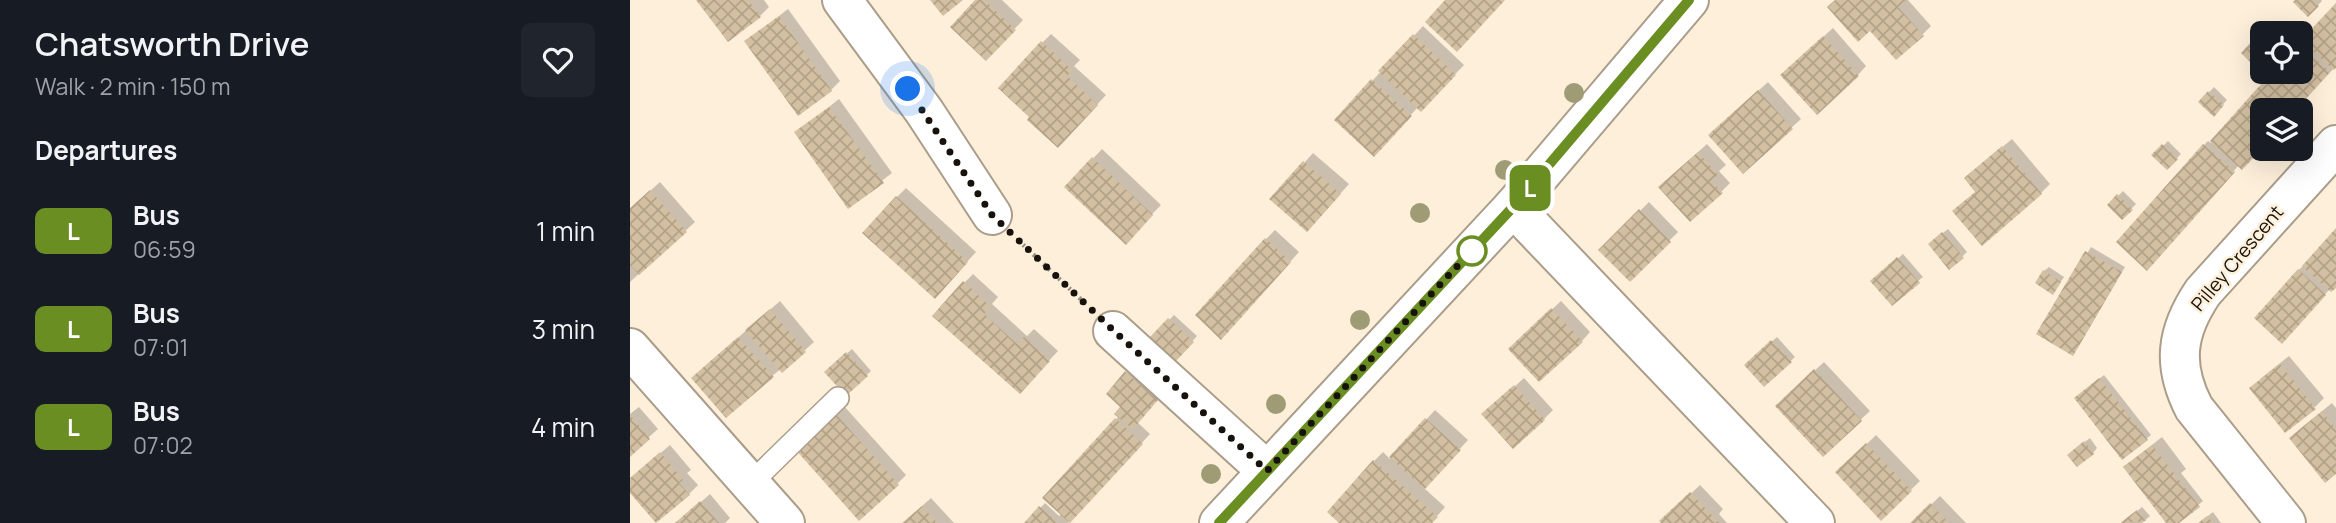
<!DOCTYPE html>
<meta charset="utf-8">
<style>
:root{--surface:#171b24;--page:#20242c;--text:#f1f3f6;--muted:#9ea1a6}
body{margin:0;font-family:Manrope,sans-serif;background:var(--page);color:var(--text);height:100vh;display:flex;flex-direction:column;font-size:26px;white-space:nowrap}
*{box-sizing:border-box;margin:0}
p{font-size:23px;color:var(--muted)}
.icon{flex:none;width:38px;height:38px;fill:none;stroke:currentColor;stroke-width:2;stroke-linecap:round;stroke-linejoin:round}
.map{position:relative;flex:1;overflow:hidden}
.drawer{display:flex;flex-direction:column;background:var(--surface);width:630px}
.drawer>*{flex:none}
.badge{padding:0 14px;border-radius:10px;font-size:24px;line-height:46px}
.controls{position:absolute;left:1620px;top:21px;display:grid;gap:14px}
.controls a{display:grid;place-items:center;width:63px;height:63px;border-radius:10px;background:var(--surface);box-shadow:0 7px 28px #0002;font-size:35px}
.you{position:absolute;width:35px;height:35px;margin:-18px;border:5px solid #fff;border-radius:50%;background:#1a73e8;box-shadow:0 0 0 10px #1a73e833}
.map>.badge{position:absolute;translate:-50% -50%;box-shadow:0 0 0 4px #fff}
h2{padding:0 35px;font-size:26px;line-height:63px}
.round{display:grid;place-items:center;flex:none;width:74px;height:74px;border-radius:10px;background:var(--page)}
.head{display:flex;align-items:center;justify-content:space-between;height:119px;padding:0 35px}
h1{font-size:33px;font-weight:600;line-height:52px}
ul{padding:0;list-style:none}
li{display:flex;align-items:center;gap:21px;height:98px;padding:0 35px}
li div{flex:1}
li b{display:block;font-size:26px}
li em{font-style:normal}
li .badge{min-width:77px;font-weight:700;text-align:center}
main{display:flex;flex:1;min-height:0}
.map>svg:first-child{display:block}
.shadow{fill:#0003}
.building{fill:url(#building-cross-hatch)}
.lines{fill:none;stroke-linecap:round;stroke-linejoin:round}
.lane-casing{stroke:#aa9d8a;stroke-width:24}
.street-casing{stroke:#aa9d8a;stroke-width:42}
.secondary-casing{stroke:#aa9d8a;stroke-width:42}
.path{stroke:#988e7f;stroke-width:4.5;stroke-dasharray:2 5;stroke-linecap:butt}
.lane{stroke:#fff;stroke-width:21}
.street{stroke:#fff;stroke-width:38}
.secondary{stroke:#fff;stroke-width:38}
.tree{fill:#9f9c75}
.line-casing{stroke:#fff;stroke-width:16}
.line{stroke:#6b8e23;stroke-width:10}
.walk{stroke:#17120b;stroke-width:7;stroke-dasharray:0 12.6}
.stop-dot{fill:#fff;stroke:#6b8e23;stroke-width:3.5}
.labels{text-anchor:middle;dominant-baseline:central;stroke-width:5;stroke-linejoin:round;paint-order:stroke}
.street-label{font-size:19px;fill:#17120b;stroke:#fdefda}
</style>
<main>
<section class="drawer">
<div class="head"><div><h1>Chatsworth Drive</h1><p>Walk · 2 min · 150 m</p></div><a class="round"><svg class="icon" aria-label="heart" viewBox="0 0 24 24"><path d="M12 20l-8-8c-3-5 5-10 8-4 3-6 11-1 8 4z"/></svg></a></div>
<h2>Departures</h2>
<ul>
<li><span class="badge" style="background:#6b8e23;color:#fff">L</span><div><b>Bus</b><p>06:59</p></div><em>1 min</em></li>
<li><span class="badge" style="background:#6b8e23;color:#fff">L</span><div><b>Bus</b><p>07:01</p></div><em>3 min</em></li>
<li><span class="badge" style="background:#6b8e23;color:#fff">L</span><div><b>Bus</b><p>07:02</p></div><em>4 min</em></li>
</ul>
</section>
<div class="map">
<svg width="1706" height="523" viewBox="0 0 1706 523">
<defs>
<pattern id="building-cross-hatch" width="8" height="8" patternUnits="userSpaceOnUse" patternTransform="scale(1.75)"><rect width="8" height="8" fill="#d3bfa1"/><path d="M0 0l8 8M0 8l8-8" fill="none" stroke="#b4a389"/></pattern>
</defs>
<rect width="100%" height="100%" fill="#fdefda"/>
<!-- shadow -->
<path class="shadow" d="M68,0H134L139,7L130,16Z
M347,0H372L393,20L356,59Z
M1207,0H1278L1301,26L1292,35L1241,29Z
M1667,0H1691L1692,1L1678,15Z
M1706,5V66L1665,110H1633L1609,165L1517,268L1574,145L1578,141L1581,143L1644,72H1671V42Z
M158,9L210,81L201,90L117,41Z
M793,26L834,65L791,110L788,107L753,146L706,120Z
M1203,28L1236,66L1228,75L1161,66Z
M421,34L450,60L444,66L476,95L437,137L412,43Z
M1627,39L1633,45V59L1613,53Z
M1138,82L1171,119L1114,171L1089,126Z
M1584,87L1597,100L1584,114L1570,102Z
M209,99L262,173L219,206L166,133Z
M1382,139L1420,184L1411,193L1347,191L1345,170Z
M1538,141L1551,154L1537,168L1524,155Z
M1077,144L1096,165L1089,171L1100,183L1091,192L1039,178Z
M472,149L531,205L495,242L436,187Z
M683,153L719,184L686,221L642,199Z
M30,182L65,222L0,282V209Z
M276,188L346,252L313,288L267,197Z
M1493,191L1506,204L1492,218L1479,205Z
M1019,202L1048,232L1000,280L971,250Z
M1318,229L1337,252L1320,268L1304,240Z
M645,230L669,252L600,329L636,239Z
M1706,230V285L1700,289L1652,341L1669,270Z
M1461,247L1495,267L1447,349L1409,334Z
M1273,254L1293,277L1288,281L1242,282Z
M1419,267L1434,277L1423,293L1414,271Z
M343,274L368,297L362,304L397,336L404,329L428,351L390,392L334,283Z
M150,301L184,342L175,350L142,376L72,369Z
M931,301L960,332L952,341L880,349Z
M544,315L567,336L545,360L522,338Z
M1147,337L1165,357L1135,385L1116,365Z
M222,349L241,371L216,394L196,372Z
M1659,356L1694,398L1685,407L1630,379Z
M1194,362L1240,411L1193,455L1156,397Z
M505,364L536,390L507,422L520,434L438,523H396L415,503L429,516L432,513L415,498L489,416L493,407L497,373Z
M1474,375L1521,435L1516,439L1450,394Z
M894,378L923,410L914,419L863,406Z
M1702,403L1706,408V472L1670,429Z
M214,406L276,475L267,484L167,449Z
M9,407L28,429L0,454V414Z
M805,410L838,440L794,488L815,507L801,523H712L744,461L753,452L760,459Z
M1246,435L1290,481L1251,519L1208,472Z
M1532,437L1556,469L1551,473L1573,501L1547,523H1538L1504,459Z
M1460,438L1467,448L1463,453L1444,450Z
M40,445L61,470L57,473L68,485L59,494L0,491V479Z
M1070,485L1093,509L1089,514L1097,523H1033L1032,521Z
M80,494L100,518L95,523H47Z
M1310,496L1336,523H1282Z
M301,498L324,523H273Z
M1512,507L1520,516L1512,523H1492Z
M1583,512L1591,523H1569Z"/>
<!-- building -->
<path class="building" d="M66,0H118L131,17L98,42Z
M300,0H333L313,16Z
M345,0H354L386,30L356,61L320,27Z
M815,0H875L827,52L795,22Z
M1205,0H1276L1268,7L1294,36L1266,60L1240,31L1228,42L1197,7Z
M1665,0H1682L1689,6L1678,17L1663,2Z
M1706,3V68L1704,70L1671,40Z
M149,16L202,91L168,116L114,41Z
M783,34L826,75L791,112L748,71Z
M1193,36L1229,76L1187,115L1150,75Z
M411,41L442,70L437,76L468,105L428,148L397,120L399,117L368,88Z
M1621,42L1633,53V61L1626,68L1611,53Z
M1671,46L1700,72L1666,110H1633V148L1612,170L1580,141L1642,72H1671Z
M741,79L782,116L744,157L704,120Z
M1128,90L1163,129L1113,174L1078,135Z
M1578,91L1594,105L1584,117L1568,102Z
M199,107L254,183L218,209L164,132Z
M1532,144L1548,159L1537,170L1521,155Z
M1573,144L1605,172L1517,271L1486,242Z
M1372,146L1412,194L1352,246L1322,211L1345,192L1334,178Z
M1068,152L1088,175L1081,181L1093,193L1060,222L1028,187Z
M462,157L523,215L496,245L434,187Z
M673,161L711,194L677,232L639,199Z
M20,190L57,232L9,275L0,265V208Z
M1487,194L1503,210L1492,220L1477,205Z
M266,196L338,262L305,299L232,233Z
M1009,209L1041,242L1000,282L968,250Z
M1706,228V288L1701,292L1672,266Z
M1312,232L1334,258L1319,270L1298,244Z
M635,238L661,262L591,340L565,315Z
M1455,251L1492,272L1443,356L1406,334Z
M1267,257L1290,283L1262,306L1240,281Z
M1668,269L1696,295L1652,344L1624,318Z
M1413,270L1431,282L1423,295L1405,283Z
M333,281L361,307L354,314L387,344L394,337L420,361L390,394L302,316Z
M921,308L953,342L909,382L878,349Z
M140,309L176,352L152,373L115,330Z
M538,318L564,342L545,362L519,338Z
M108,337L144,377L96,418L61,378Z
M1141,340L1162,362L1134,387L1114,365Z
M216,352L238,376L216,396L194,372Z
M1650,364L1686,409L1655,433L1619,388Z
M1184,369L1232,421L1193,457L1145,406Z
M495,371L528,400L503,429L484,414L490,407L476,394Z
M1469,378L1518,440L1492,460L1444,398Z
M884,385L915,420L883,449L851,414Z
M1692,411L1706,429V474L1695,483L1659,438Z
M205,413L269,485L229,521L165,449Z
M0,415L20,439L0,457Z
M485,418L513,444L440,523L412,498Z
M795,418L831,450L795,489L759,457Z
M1454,441L1464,454L1447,467L1437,455Z
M1236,443L1282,491L1251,521L1205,472Z
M1522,445L1570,507L1549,523H1536L1493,467Z
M30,452L53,480L49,483L60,495L26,523L0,493V478Z
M743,460L808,517L802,523H709L697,512Z
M1060,492L1089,523H1031L1029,521Z
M70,501L89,523H45Z
M1300,503L1319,523H1280Z
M292,506L307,523H272Z
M409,506L428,523H394Z
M1507,510L1516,521L1490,523Z
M1577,516L1583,523H1568Z"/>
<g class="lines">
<!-- lane casing -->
<g class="lane-casing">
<path id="lane" d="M120,484L208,398"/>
</g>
<!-- street casing -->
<g class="street-casing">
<path id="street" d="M212,0L294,111L362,215
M883,207L1185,523
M483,331L637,471
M0,348L155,523
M1656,523L1564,408C1542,365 1546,332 1573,292L1706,145"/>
</g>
<!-- secondary casing -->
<g class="secondary-casing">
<path id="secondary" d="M589,523L883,207L1059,0"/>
</g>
<!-- path -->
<path class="path" d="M388,240L458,306"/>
<!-- lane -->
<use href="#lane" class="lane"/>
<!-- street -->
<use href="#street" class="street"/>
<!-- secondary -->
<use href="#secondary" class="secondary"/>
</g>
<!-- trees -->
<g class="tree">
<circle cx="944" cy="93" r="10"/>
<circle cx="875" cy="170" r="10"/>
<circle cx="790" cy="213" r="10"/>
<circle cx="730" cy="320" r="10"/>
<circle cx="646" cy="404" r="10"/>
<circle cx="581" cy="474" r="10"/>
</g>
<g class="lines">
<!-- line casing -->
<g class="line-casing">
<path id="line" d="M589,523L883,207L1059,0"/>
</g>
<!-- line -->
<use href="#line" class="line"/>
<!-- walk -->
<path class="walk" d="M278,89L362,215L484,331L637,471L845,247L842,251"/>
</g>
<!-- markers -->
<circle class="stop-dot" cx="842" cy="251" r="14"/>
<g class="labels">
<!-- street labels -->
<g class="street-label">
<text transform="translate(1607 258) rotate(-50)">Pilley Crescent</text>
</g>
</g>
</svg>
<div class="controls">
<a><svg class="icon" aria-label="locate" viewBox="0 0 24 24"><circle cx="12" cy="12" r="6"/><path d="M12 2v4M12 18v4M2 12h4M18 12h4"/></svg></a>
<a><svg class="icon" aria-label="layers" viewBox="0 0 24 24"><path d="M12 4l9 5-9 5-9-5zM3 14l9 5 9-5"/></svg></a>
</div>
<div class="you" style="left:278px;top:89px"></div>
<b class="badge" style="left:900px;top:188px;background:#6b8e23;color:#fff">L</b>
</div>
</main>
